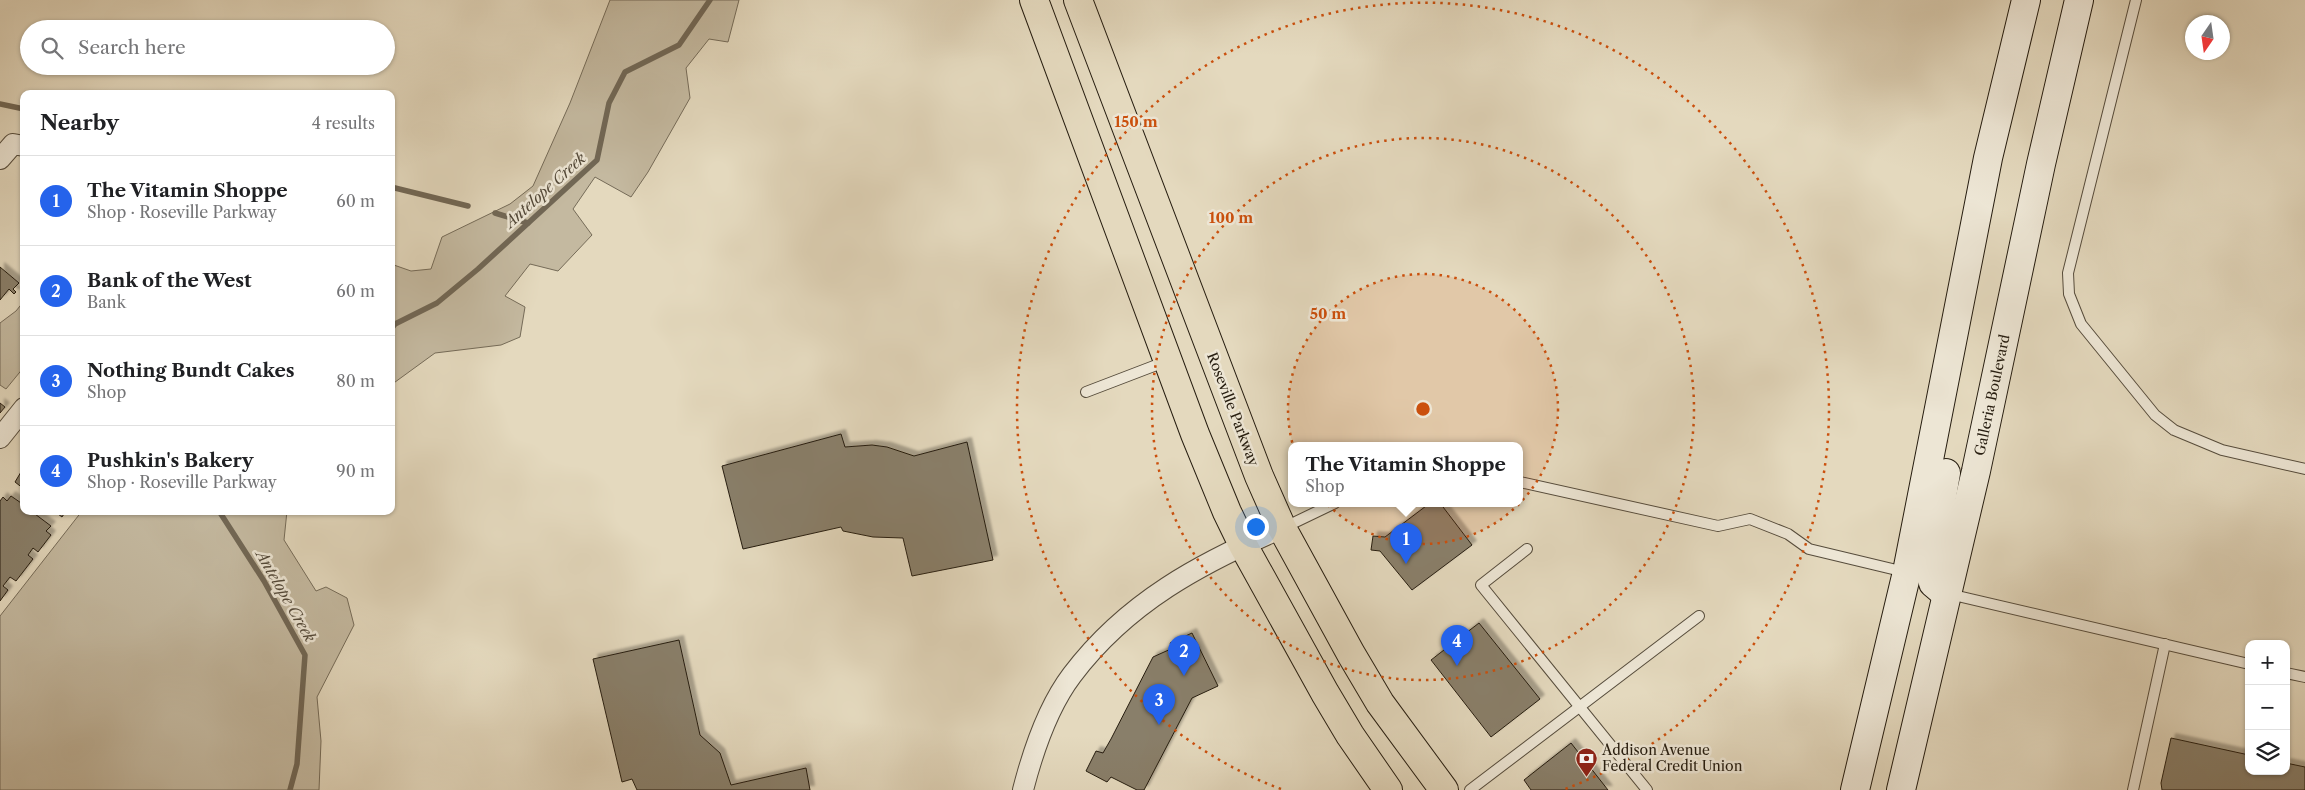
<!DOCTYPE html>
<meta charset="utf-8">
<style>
body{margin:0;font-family:"Libre Caslon Text",serif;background:#f6f6f6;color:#202124}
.controls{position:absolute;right:15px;bottom:15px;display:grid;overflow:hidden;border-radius:10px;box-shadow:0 1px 4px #0004}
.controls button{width:45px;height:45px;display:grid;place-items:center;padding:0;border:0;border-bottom:1px solid #e0e0e0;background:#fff;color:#202124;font:25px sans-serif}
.compass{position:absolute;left:2185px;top:15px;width:45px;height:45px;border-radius:50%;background:#fff;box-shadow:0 1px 4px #0004;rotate:193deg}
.you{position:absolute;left:1255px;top:526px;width:18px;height:18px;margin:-12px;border:4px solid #fff;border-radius:50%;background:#1a73e8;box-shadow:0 0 0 8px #1a73e833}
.badge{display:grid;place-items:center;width:32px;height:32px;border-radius:50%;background:#2563eb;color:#fff;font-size:16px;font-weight:700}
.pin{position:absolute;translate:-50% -41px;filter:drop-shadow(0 1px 2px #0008)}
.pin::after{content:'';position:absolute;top:26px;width:18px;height:15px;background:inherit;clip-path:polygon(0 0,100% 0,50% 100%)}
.popup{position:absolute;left:1288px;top:442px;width:235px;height:65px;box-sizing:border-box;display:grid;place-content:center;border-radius:10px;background:#fff;filter:drop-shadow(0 1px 4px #0005);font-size:16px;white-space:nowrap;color:#757577}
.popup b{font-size:19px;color:#202124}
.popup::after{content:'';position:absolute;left:50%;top:100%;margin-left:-10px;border:10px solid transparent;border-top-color:#fff}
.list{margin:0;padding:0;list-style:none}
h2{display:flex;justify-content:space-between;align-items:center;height:65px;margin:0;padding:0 20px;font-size:21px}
h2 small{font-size:16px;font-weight:400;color:#757577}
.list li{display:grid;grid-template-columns:32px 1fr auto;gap:15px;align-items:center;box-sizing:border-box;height:90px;padding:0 20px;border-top:1px solid #e0e0e0}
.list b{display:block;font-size:19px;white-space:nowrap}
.list p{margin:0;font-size:16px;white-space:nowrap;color:#757577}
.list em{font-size:16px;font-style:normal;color:#757577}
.icon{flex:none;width:28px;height:28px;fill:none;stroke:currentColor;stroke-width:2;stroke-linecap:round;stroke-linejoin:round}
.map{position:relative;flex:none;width:2305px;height:790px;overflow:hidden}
.search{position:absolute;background:#fff;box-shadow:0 1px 4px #0004;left:20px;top:20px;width:375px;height:55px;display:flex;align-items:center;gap:12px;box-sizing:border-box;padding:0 18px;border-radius:28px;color:#757577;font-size:19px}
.panel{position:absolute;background:#fff;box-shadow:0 1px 4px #0004;left:20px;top:90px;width:375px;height:425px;border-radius:10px}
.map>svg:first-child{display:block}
</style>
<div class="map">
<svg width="2305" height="790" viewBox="0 0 2305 790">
<defs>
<filter id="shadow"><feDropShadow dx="4.5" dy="-4.5" stdDeviation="1" flood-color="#0004"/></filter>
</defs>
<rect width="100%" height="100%" fill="#e4d9be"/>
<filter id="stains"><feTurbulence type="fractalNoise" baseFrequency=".004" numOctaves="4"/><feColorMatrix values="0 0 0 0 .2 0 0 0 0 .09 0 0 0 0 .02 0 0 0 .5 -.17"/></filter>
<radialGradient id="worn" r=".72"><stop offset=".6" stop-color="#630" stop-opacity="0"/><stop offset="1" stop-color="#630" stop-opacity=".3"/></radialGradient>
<g fill="#c4b9a0" stroke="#756b58">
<polygon points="610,0 739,0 728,42 709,39 686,68 690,98 648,172 631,197 595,177 573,209 592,235 558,271 530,264 505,296 525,307 520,337 501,345 435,353 391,385 391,264 411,271 431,269 442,237 510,204 533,186 570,103"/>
<polygon points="24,301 24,367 6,389 0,385 0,323 16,311"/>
<polygon points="82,511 287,511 284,540 316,591 326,587 347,598 354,625 317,697 321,741 319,790 0,790 0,616"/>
</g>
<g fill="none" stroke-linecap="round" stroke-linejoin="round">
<g stroke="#716755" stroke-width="5.5">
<polyline points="0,104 24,109"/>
<polyline points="391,187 468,206"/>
<polyline points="495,213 528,223"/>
<polyline points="391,329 395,324 437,303 478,269 597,160 609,103 625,72 679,45 710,0"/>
<polyline points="219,511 264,581 305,655 297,764 290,790"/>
</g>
</g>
<g fill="#897f6a" stroke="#261d10" filter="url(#shadow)">
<polygon points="0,267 19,283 13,289 16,292 14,294 9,289 0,300"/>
<polygon points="0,403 5,407 0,413"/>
<polygon points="841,434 845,447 872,445 887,447 914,456 967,442 993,560 912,576 903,538 873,537 843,531 841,527 743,549 722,466"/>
<polygon points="24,467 24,489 15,482"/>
<polygon points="11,496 24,505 24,511 31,511 51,526 46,531 51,535 38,552 33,548 28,555 33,559 16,581 10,577 3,586 8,590 0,601 0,501 3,497 7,501"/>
<polygon points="1430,503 1440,503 1472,545 1412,590 1380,551 1371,550 1373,536 1385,537"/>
<polygon points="54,511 71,511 69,514 66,511 62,517"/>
<polygon points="1479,623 1540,699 1491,737 1431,660"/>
<polygon points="1192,633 1218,686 1192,698 1144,790 1137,790 1111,777 1107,782 1086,771 1096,751 1103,753 1111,739 1153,657 1173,648 1170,643"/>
<polygon points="679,640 700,735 720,753 731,785 806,768 810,790 637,790 632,779 622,782 593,659"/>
<polygon points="2171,738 2249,755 2249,771 2286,771 2286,763 2305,767 2305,790 2162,790 2161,783"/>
<polygon points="1571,743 1608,790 1531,790 1524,780"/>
</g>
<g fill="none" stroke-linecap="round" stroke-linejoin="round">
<defs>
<g id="lane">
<polyline points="2136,0 2068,273 2069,294 2081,324 2155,415 2174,430 2222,450 2305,469"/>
<polyline points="1086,392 1167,361"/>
<polyline points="1520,482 1718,526 1750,519 1788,534 1809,549 1905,572"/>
<polyline points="1283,528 1335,503"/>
<polyline points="1527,549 1481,585 1647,790"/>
<polyline points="1949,594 2249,664"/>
<polyline points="2286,673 2305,677"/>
<polyline points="1470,790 1699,616"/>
<polyline points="2133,790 2165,644"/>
</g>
<g id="street">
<polyline points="0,159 13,144 24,146"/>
<polyline points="0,438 24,408"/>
<path d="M1023,790C1033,751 1047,708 1072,675C1127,602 1201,563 1282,528"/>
</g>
<g id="secondary">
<polyline points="1946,594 1933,583 1930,567 1946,473"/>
<polyline points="1855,790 1907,572 1988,158 2026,0"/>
<polyline points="1901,790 1976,471 2041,164 2079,0"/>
</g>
<g id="primary">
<polyline points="1034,0 1195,434 1227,512 1243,545 1325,693 1350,735 1388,790"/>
<polyline points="1078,0 1259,476 1282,528 1351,654 1380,703 1444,790"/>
</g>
</defs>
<use href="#lane" stroke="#564c3c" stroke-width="12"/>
<use href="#street" stroke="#564c3c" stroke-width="22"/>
<use href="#secondary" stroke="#261d10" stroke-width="30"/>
<use href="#primary" stroke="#261d10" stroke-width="30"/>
<use href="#lane" stroke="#ede6d5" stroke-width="10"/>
<use href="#street" stroke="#ede6d5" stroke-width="20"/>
<use href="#secondary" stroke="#ede6d5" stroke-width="28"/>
<use href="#primary" stroke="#e4d9be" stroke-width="28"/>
</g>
<circle cx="1423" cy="409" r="135" fill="#cb500d" fill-opacity=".12"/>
<g fill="none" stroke="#cb500d" stroke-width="2.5" stroke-dasharray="2.5 5">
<circle cx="1423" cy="409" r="135"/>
<circle cx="1423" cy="409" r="271"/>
<path d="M1281 789A406 406 0 1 1 1565 789"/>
</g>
<defs>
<symbol id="bank-pin" viewBox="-11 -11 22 30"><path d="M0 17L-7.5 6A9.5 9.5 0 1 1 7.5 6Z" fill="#8f2418" stroke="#ede6d5"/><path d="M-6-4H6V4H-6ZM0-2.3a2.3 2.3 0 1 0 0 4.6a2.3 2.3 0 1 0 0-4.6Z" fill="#fff"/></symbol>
</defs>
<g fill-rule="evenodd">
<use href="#bank-pin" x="1574" y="746" width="25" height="34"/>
</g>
<g text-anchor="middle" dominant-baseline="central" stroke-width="5" stroke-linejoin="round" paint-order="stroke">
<g font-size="14" fill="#261d10" stroke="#ede6d5">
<text transform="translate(1992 395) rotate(-78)">Galleria Boulevard</text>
<text transform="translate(1233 409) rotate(69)">Roseville Parkway</text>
</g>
<g font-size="14" fill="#261d10" stroke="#ede6d5" text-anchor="start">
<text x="1602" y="750">Addison Avenue<tspan x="1602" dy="16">Federal Credit Union</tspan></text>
</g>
<g font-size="15" font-style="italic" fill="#524838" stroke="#ede6d5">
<text transform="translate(545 190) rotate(-42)">Antelope Creek</text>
<text transform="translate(286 596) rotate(60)">Antelope Creek</text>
</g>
</g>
<circle cx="1423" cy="409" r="8" fill="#cb500d" stroke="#ede6d5" stroke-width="2.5"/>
<g font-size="15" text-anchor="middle" font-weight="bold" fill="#cb500d" stroke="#ede6d5" stroke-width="5" stroke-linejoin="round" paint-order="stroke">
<text x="1136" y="127">150 m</text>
<text x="1231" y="223">100 m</text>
<text x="1328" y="319">50 m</text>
</g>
<rect width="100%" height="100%" filter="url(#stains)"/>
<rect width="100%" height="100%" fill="url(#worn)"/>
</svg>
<div class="controls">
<button>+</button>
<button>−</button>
<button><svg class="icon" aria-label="layers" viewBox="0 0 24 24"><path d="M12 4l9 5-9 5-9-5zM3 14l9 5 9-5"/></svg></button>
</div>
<svg class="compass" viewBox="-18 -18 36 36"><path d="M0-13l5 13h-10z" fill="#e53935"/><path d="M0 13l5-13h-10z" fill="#757577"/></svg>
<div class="you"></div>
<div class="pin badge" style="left:1406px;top:564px">1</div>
<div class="popup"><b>The Vitamin Shoppe</b>Shop</div>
<div class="pin badge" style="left:1184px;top:676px">2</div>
<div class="pin badge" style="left:1159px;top:725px">3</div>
<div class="pin badge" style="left:1457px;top:666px">4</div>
<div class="search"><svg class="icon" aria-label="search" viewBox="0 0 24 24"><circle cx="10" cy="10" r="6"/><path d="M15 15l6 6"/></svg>Search here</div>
<section class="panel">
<h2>Nearby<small>4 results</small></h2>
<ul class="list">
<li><span class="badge">1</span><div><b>The Vitamin Shoppe</b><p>Shop · Roseville Parkway</p></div><em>60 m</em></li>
<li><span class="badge">2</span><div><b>Bank of the West</b><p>Bank</p></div><em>60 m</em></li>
<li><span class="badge">3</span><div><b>Nothing Bundt Cakes</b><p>Shop</p></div><em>80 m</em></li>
<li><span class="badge">4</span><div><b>Pushkin's Bakery</b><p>Shop · Roseville Parkway</p></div><em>90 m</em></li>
</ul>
</section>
</div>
